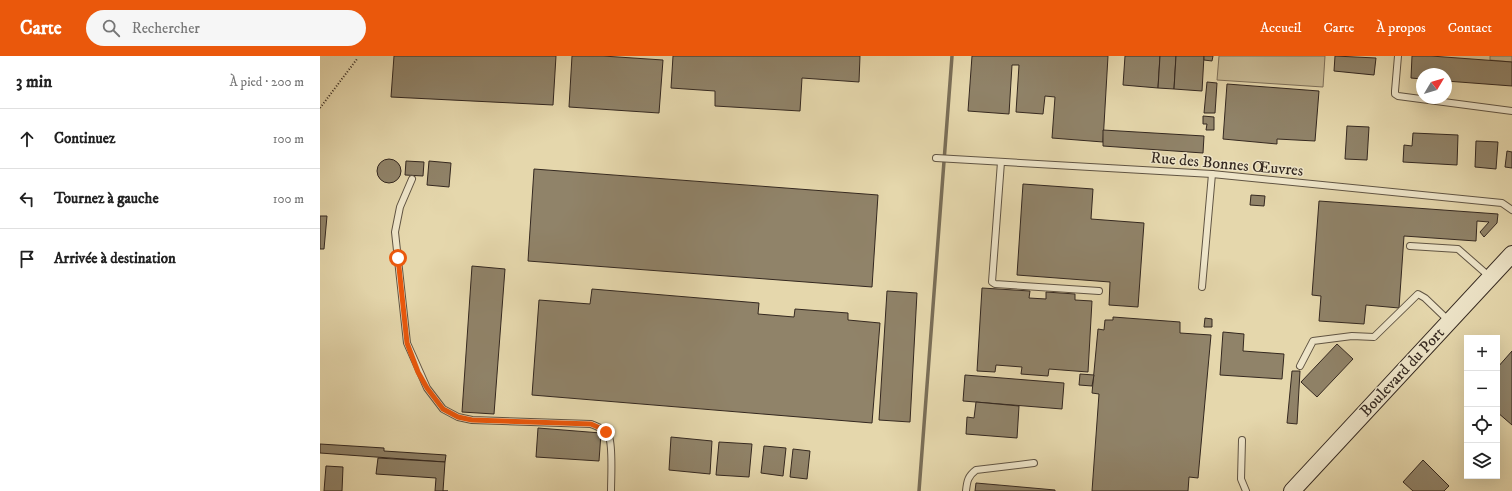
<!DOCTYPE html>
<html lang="fr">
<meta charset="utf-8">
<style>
body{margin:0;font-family:"IM FELL DW Pica",serif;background:#f6f6f6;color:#222}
.controls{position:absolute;right:12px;bottom:12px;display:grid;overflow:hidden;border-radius:0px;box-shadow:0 4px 16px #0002}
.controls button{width:36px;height:36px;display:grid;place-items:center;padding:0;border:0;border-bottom:1px solid #e0e0e0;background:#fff;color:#222;font:20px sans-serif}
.compass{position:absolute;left:1096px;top:12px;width:36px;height:36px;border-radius:50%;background:#fff;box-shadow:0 4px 16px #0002;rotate:52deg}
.stop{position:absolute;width:12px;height:12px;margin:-9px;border:3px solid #ea580c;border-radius:50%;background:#fff}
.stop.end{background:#ea580c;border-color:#fff;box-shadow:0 1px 4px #0008}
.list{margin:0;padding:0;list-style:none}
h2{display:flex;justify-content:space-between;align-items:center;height:52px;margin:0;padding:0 16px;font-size:17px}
h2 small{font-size:13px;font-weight:400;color:#767676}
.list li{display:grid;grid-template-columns:26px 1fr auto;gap:12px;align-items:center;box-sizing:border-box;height:60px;padding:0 16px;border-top:1px solid #e0e0e0}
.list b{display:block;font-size:15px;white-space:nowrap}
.list em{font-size:13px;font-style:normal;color:#767676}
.icon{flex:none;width:22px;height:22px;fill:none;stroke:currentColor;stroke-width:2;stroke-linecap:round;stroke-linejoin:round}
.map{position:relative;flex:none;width:1192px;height:435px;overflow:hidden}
header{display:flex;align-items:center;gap:24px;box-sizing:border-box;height:56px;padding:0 20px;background:#ea580c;color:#fff}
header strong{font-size:19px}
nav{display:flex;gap:22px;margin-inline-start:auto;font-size:14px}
.search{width:280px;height:36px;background:#f6f6f6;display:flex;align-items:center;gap:10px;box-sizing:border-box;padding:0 14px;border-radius:22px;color:#767676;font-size:15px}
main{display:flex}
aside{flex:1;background:#fff}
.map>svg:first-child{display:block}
</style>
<header>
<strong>Carte</strong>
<div class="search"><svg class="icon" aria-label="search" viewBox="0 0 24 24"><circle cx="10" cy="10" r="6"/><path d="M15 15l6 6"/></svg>Rechercher</div>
<nav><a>Accueil</a><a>Carte</a><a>À propos</a><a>Contact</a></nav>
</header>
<main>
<aside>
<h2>3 min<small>À pied · 200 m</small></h2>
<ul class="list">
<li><svg class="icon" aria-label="ahead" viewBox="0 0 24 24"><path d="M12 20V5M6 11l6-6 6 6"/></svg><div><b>Continuez</b></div><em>100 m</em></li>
<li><svg class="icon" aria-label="left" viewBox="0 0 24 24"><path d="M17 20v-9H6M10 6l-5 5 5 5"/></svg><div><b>Tournez à gauche</b></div><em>100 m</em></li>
<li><svg class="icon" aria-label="arrive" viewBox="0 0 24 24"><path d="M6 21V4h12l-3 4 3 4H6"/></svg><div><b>Arrivée à destination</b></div></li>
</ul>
</aside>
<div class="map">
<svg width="1192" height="435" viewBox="0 0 1192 435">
<rect width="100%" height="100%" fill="#e5d7ac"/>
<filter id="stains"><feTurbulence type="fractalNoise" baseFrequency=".005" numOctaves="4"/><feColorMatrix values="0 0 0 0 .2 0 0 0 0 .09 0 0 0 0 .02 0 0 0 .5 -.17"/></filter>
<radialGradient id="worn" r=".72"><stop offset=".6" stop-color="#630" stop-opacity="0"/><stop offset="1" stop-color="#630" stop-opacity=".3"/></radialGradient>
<g fill="#c7b994" stroke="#7e705a">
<polygon points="899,0 1005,0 1003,31 897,24"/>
<polygon points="1170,0 1192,0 1192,6 1170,4"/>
</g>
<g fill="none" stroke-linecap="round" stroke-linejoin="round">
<polyline stroke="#7a6e57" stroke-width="3.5" points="599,435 632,0"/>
</g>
<g fill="#908369" stroke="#342820">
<polygon points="74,0 236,0 233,49 71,41"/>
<polygon points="252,0 283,0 343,4 339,57 249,51"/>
<polygon points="353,0 540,0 539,26 482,22 480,55 395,50 395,35 351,32"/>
<polygon points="652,0 788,0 783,86 732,82 735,41 725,40 723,58 696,56 699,9 692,9 689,58 648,55"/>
<polygon points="805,0 840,0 838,32 803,29"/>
<polygon points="840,0 856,0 854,33 838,32"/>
<polygon points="856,0 884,0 882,35 854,33"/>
<polygon points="884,0 893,0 892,5 884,4"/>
<polygon points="1015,0 1056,2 1054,19 1014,15"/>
<polygon points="1092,0 1111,0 1192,6 1192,30 1126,25 1126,18 1102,18 1102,23 1091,22"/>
<polygon points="887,26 897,27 895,57 884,57"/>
<polygon points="907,28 999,35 995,85 957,83 957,88 903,83"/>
<polygon points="883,60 894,61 894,74 886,74 887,68 883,68"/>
<polygon points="1027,70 1049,71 1047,104 1025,103"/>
<polygon points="783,74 884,80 883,97 783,90"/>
<polygon points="1093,77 1138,79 1137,109 1083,106 1084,89 1092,90"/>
<polygon points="1156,85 1178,86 1176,113 1155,111"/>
<polygon points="1187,95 1192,96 1192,112 1185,111"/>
<circle cx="69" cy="115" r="12"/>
<polygon points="86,105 104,106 103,120 85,119"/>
<polygon points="109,105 131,107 129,131 107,129"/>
<polygon points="214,113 558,139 552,231 208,205"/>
<polygon points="703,128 773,133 771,163 824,167 818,251 789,249 790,226 697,219"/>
<polygon points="931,139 945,140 944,150 930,149"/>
<polygon points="999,145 1178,158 1177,167 1164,181 1160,176 1169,166 1157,165 1156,185 1084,180 1079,252 1046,249 1044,268 999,265 1001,240 992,239"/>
<polygon points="0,160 7,160 4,193 0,193"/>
<polygon points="152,210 185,213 174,358 142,356"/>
<polygon points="662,232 710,235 709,242 726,243 726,236 755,238 755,244 772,245 768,316 729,313 728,320 701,318 702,311 676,309 675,316 657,315"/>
<polygon points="272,233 439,247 438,258 474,261 475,253 528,257 528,264 560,267 552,367 212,339 219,244 270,248"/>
<polygon points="567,235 597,237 590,366 559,364"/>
<polygon points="793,261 860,266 860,277 891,279 878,422 869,421 868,435 772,435 779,338 772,337 778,273 784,274 785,264 793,264"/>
<polygon points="885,262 892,263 892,271 884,271"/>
<polygon points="903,276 924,278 923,295 964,298 962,323 900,319"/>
<polygon points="1017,288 1033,303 997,341 981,326"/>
<polygon points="1192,295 1192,369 1177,356 1177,312"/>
<polygon points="972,315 980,315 977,368 967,367"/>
<polygon points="760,318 774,319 772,330 759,329"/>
<polygon points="645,319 744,327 742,353 643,345"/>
<polygon points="656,346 699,350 697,382 646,378 647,361 654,362"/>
<polygon points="218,372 281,377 279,405 216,401"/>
<polygon points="351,381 392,385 390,418 349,414"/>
<polygon points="399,386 432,388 429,421 396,419"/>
<polygon points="0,388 64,392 64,395 126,399 125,406 0,397"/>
<polygon points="444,390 466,392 463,420 441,417"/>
<polygon points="473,393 490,395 487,423 470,421"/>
<polygon points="58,402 125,406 123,435 128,435 115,435 116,422 56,418"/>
<polygon points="1103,404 1129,430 1124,435 1093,435 1083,426"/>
<polygon points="6,410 23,411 22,435 4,435"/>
<polygon points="656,427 735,434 735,435 655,435"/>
</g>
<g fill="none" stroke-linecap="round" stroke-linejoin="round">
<defs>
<g id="lane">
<polyline points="1078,0 1075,35 1075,38 1078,40 1192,55"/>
<polyline points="616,102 892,118 1182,147 1192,154"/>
<polyline points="681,106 672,226 675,228 779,235"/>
<path d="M92,123L80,151L75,176L87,287L107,332L123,353L138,361L152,364L271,368C278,371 285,373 289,381C293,391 291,423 291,435"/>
<polyline points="1090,190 1138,193 1170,221"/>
<polyline points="882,231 892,118"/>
<polyline points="980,310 993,285 1032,280 1054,281 1098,238 1105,242 1129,265"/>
<polyline points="922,384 921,423 926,435"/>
<path d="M646,435C647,425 648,420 656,414L714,407"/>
</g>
<polyline id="secondary" points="972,435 1192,198"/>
</defs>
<use href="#lane" stroke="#605443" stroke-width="8"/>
<use href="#secondary" stroke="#342820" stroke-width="18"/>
<polyline stroke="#342820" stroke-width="2" stroke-dasharray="1 2" stroke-linecap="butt" points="0,52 37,3"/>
<use href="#lane" stroke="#eee5c9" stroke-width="6"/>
<use href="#secondary" stroke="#eee5c9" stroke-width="16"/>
</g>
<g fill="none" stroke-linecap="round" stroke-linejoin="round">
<polyline stroke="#ea580c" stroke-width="5" points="78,202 87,287 98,316 107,332 123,353 138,361 152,364 271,368 280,372 286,376"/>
</g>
<g text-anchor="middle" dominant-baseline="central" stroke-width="3" stroke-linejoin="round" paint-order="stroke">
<g font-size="16" fill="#342820" stroke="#eee5c9">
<text transform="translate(907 108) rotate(5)">Rue des Bonnes Œuvres</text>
<text transform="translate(1082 316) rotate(-47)">Boulevard du Port</text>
</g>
</g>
<rect width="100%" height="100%" filter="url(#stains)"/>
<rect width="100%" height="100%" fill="url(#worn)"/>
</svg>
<div class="controls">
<button>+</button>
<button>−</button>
<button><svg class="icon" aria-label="locate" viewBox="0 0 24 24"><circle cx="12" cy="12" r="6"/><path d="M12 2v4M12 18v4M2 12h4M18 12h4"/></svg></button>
<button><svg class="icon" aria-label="layers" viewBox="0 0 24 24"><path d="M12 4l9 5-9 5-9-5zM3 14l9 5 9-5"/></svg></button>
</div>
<svg class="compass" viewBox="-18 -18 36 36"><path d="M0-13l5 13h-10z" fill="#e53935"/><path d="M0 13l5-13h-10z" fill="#767676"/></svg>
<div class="stop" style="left:78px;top:202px"></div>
<div class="stop end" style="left:286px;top:376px"></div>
</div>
</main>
